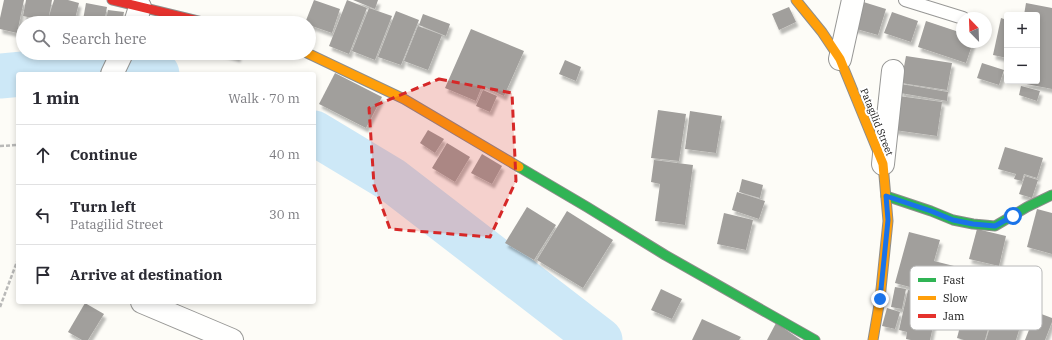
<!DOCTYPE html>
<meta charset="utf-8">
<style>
body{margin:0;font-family:"IBM Plex Serif",serif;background:#f2f2f3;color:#2b2b33}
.controls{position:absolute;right:12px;top:12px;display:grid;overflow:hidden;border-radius:4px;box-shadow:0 2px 6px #0003}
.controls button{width:36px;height:36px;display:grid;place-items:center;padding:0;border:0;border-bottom:1px solid #e1e1e2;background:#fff;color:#2b2b33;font:20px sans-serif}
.compass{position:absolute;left:956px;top:12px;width:36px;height:36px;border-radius:50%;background:#fff;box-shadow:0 2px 6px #0003;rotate:337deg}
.stop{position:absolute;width:12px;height:12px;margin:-9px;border:3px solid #1a73e8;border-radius:50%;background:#fff}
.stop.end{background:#1a73e8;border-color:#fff;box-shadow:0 1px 4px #0008}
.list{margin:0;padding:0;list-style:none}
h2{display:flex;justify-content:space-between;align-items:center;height:52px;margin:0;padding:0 16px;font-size:17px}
h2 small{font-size:13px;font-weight:400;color:#7c7c81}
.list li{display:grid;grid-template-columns:26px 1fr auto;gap:12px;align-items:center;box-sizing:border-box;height:60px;padding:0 16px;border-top:1px solid #e1e1e2}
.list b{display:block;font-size:15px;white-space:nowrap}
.list p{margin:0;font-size:13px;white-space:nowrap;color:#7c7c81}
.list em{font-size:13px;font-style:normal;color:#7c7c81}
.icon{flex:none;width:22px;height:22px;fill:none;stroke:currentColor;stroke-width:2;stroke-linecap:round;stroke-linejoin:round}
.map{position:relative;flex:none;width:1052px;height:340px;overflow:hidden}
.search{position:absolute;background:#fff;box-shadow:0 2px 6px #0003;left:16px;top:16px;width:300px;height:44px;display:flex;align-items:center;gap:10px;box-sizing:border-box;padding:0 14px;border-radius:22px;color:#7c7c81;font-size:15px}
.panel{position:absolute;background:#fff;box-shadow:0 2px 6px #0003;left:16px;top:72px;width:300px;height:232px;border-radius:4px}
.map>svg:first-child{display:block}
</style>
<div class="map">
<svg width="1052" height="340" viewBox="0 0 1052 340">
<defs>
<filter id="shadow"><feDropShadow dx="2.5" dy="4.5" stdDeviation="1" flood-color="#0004"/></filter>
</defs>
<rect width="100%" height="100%" fill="#fdfcf7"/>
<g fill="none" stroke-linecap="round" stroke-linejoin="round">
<g stroke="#cde8f7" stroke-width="45">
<polyline points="0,76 129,64 157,74"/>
<polyline points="314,133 392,180 600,340"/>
</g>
</g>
<g fill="#a19f9c" filter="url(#shadow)">
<polygon points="4,0 24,0 17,33 0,29 0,18"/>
<polygon points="26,0 52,0 48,21 23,16"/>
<polygon points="54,0 68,0 79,3 74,23 49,16"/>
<polygon points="314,0 340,9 332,33 309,25 309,23 305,23"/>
<polygon points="347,0 367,8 349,54 329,46"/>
<polygon points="353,0 378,0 375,9"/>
<polygon points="857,0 886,9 878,35 849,27"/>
<polygon points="86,3 107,7 104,23 83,20"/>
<polygon points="1026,3 1052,8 1052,89 1016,82 1037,81 1037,15 1024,15"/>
<polygon points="789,7 796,22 779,30 772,14"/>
<polygon points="369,8 392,16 375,60 352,51"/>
<polygon points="108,10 124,12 122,23 106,21"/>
<polygon points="396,11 419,20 401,65 378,57"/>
<polygon points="892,12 918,21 911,42 884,33"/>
<polygon points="423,14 450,24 446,36 419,25"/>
<polygon points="1001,18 1007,20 1007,58 993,55"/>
<polygon points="926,21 962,33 962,42 973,42 966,63 918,47"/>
<polygon points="418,26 442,35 428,70 404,61"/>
<polygon points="471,29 524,51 504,96 482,86 476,101 445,88"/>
<polygon points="221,53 239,53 238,58"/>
<polygon points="906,56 952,63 947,90 901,83"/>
<polygon points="565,60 581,67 576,81 559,74"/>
<polygon points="982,63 1004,70 999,85 977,78"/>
<polygon points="335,73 382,97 366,128 319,104"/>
<polygon points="901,84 948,92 947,101 900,93"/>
<polygon points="1021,86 1040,91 1037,101 1019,95"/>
<polygon points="483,90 497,96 490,112 476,106"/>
<polygon points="899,96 942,102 937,136 894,130"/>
<polygon points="658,110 686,114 679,161 651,158"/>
<polygon points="690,111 722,116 716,153 685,149"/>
<polygon points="428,130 444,139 435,153 420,143"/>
<polygon points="447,143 470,157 455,182 432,168"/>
<polygon points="1005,147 1043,158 1037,178 1024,174 1022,181 1014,179 1016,174 998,169"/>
<polygon points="482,154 502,166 492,184 471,173"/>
<polygon points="654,160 693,165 685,225 655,221 660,184 651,182"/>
<polygon points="1025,176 1038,180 1032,198 1019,194"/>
<polygon points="742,179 763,185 760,198 739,192"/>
<polygon points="737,192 765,201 759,219 732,210"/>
<polygon points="527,207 556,225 534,260 505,243"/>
<polygon points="1037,209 1052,213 1052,254 1027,247"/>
<polygon points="567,211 613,240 583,288 537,260"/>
<polygon points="724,213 753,220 746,250 717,244"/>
<polygon points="977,229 1006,236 999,266 969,259"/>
<polygon points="909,232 940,240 934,261 974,271 965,302 895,283"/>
<polygon points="895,287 906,289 902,309 891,307"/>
<polygon points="661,289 682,299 672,319 651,310"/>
<polygon points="908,290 940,296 930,340 911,340 906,339 907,332 899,330"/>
<polygon points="968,296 995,303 985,340 964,340 957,338"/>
<polygon points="85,303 104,314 88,340 82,340 68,332"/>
<polygon points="887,308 900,312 895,329 882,326"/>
<polygon points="995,310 1023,317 1016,340 986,340"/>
<polygon points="1036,312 1052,318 1052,322 1045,340 1025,340"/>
<polygon points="702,319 741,337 739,340 692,340"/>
<polygon points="776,323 801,340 767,340"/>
</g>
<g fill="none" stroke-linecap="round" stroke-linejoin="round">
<defs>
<polyline id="lane" points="905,0 963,18"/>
<g id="street">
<polyline points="135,23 140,7"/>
<polyline points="840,59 853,0"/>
<polyline points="112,74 122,53"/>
<polyline points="883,164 893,71"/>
<polyline points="142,302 232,340"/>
</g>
<g id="fast">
<polyline points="519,167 587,207 665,255 815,340"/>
<polyline points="886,196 931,211 953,220 973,224 995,226 1027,207 1052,195"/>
</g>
<g id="slow">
<polyline points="796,0 822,32 840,59 883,164 888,221 880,299 873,340"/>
<polyline points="307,53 404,99 519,167"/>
</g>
<polyline id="jam" points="112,0 207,23"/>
</defs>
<use href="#lane" stroke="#979795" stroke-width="14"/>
<use href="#street" stroke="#979795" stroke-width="24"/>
<use href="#fast" stroke="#8e8d8b" stroke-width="11"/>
<use href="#slow" stroke="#8e8d8b" stroke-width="11"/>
<use href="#jam" stroke="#8e8d8b" stroke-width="11"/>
<g stroke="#b9b9b8" stroke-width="2.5" stroke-dasharray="4 2" stroke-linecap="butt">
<polyline points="0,146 18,145"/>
<polyline points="0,307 18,259"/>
</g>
<use href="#lane" stroke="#fffffe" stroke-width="12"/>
<use href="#street" stroke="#fffffe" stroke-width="22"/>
<use href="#fast" stroke="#30b455" stroke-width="9"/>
<use href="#slow" stroke="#ff9f0a" stroke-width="9"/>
<use href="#jam" stroke="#e5322d" stroke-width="9"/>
</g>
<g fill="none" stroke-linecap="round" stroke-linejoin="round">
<polyline stroke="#1a73e8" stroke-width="5" points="880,299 888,220 886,196 931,211 953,220 973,224 995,226 1013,216"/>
</g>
<path fill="#d62828" fill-opacity="0.2" stroke="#d62828" stroke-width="3" stroke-dasharray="8 5" stroke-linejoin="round" d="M439,79L512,93L516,181L490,237L390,229L374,185L369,108Z"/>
<g text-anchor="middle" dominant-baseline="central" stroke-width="4" stroke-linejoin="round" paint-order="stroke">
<g font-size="10" fill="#111" stroke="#fff">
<text transform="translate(877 122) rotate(68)">Patagilid Street</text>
</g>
</g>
<rect x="910" y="266" width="132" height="64" rx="6" fill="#fff" stroke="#b8b8b8" stroke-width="1"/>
<rect x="918" y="278" width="18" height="4" fill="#30b455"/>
<rect x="918" y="296" width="18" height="4" fill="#ff9f0a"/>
<rect x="918" y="314" width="18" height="4" fill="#e5322d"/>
<g font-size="11" fill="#111">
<text x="943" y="284">Fast</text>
<text x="943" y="302">Slow</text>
<text x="943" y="320">Jam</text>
</g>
</svg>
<div class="controls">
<button>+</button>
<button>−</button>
</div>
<svg class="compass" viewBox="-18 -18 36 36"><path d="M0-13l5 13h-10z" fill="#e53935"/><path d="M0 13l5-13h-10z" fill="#7c7c81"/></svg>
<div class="stop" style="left:1013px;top:216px"></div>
<div class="stop end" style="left:880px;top:299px"></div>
<div class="search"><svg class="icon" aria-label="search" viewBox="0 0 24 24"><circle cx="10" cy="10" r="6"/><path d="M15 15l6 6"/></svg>Search here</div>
<section class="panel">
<h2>1 min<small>Walk · 70 m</small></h2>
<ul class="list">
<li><svg class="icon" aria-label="ahead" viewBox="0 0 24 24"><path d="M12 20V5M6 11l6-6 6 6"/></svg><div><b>Continue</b></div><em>40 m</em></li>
<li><svg class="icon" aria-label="left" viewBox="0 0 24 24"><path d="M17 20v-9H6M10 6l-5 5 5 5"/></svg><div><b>Turn left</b><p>Patagilid Street</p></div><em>30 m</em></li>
<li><svg class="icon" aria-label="arrive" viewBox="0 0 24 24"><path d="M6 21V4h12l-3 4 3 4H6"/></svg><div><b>Arrive at destination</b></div></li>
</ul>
</section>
</div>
